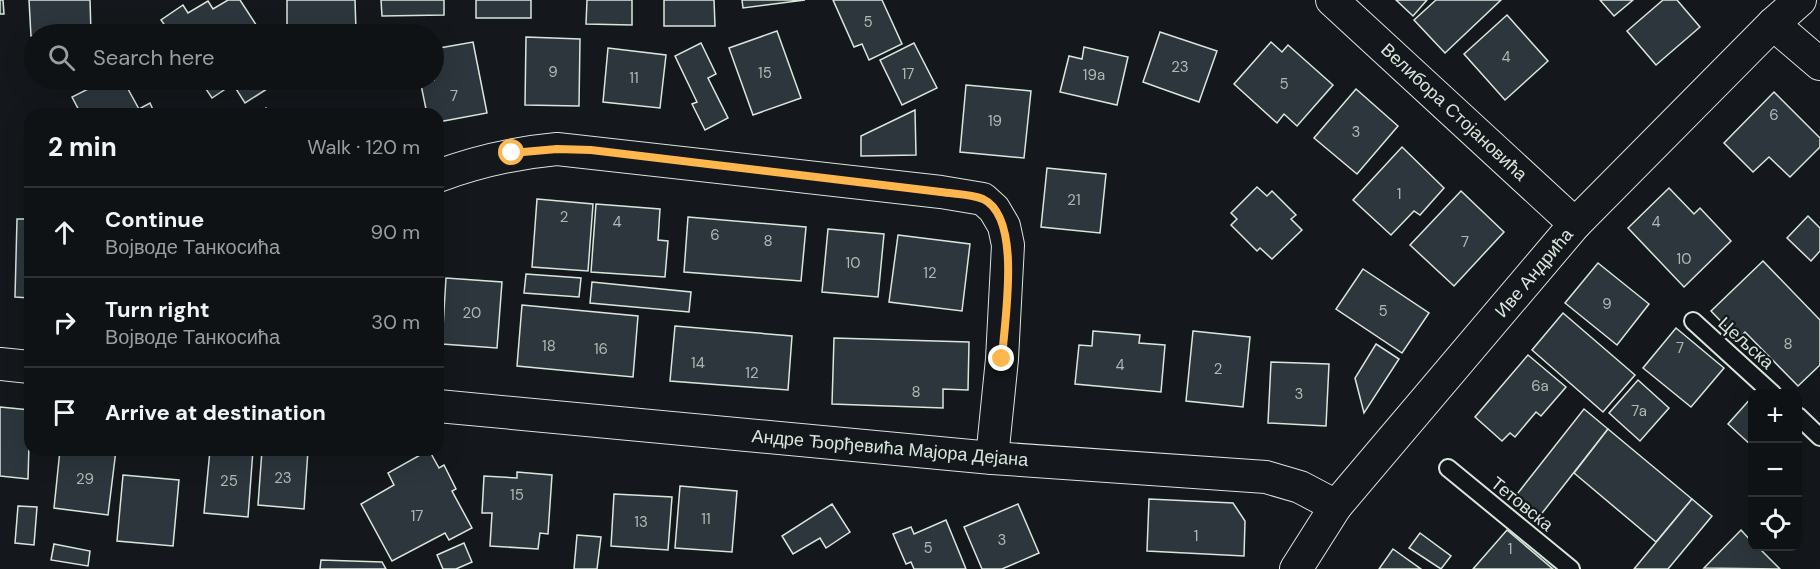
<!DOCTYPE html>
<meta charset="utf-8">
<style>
body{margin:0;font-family:"DM Sans",sans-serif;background:#181b1e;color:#f1f3f6}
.controls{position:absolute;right:18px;bottom:18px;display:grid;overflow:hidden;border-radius:12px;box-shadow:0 6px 24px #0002}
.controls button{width:54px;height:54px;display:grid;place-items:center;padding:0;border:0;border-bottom:2px solid #2f3234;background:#0f1215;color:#f1f3f6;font:30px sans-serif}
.stop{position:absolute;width:18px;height:18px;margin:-14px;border:4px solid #ffb74d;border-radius:50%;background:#fff}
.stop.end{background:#ffb74d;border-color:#fff;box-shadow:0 2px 6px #0008}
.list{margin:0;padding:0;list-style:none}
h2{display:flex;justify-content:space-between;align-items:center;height:78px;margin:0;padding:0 24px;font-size:26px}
h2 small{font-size:20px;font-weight:400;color:#9b9ea0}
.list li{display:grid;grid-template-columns:39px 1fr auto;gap:18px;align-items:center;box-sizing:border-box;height:90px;padding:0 24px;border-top:2px solid #2f3234}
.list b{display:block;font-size:22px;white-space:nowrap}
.list p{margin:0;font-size:20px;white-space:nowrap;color:#9b9ea0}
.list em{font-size:20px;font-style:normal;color:#9b9ea0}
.icon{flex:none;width:33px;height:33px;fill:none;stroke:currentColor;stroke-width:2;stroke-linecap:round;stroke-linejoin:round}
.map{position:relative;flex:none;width:1820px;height:569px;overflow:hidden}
.search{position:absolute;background:#0f1215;box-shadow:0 6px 24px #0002;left:24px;top:24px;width:420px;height:66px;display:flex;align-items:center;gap:15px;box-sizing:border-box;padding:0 21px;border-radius:33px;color:#9b9ea0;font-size:22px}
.panel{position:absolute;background:#0f1215;box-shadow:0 6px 24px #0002;left:24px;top:108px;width:420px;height:348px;border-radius:18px}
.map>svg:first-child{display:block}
</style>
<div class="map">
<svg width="1820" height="569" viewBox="0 0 1820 569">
<rect width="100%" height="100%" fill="#14181c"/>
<g fill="#2c363c" stroke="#d8e6dc" stroke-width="1.5">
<polygon points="0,0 3,0 4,14 0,14"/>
<polygon points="29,0 90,0 91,33 31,36"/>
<polygon points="228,0 240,0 262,34 171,34 161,20 183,5 188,13 208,1 213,9"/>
<polygon points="287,0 355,0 356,31 287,31"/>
<polygon points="381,0 444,0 444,15 382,16"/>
<rect x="476" y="0" width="55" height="18"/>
<polygon points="587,0 632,0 632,25 586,24"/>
<polygon points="664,0 714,0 715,26 664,26"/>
<polygon points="742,0 805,0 743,8"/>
<polygon points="833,0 882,0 902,44 869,60 862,44 854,47"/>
<polygon points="1396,0 1427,0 1413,16"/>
<polygon points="1436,0 1501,0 1445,53 1414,20"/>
<polygon points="1600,0 1633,0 1614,16"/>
<polygon points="1663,0 1677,0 1700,27 1656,65 1627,31"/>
<polygon points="1507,15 1548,61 1505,100 1464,54"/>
<polygon points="777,31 801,98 753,115 729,48"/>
<polygon points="1160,32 1217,51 1199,102 1143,82"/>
<polygon points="526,37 580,39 579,106 525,105"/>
<polygon points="473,42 487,113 438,122 438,114 427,114 420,80 434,80 434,49"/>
<polygon points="1271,42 1282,52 1288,45 1333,85 1297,126 1284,114 1277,123 1234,84"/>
<polygon points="701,43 716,74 708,78 728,118 705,130 692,104 697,102 675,56"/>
<polygon points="914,43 937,88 902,105 880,60"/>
<polygon points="1084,47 1128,57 1117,105 1060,92 1069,56 1082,59"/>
<polygon points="608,48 666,55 660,108 603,102"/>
<polygon points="106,80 123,80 139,109 150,103 155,114 81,114 72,97"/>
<polygon points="200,80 281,80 245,103 233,84 212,98"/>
<polygon points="966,85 1031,91 1024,158 960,152"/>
<polygon points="1356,89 1398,126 1357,174 1314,138"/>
<polygon points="1774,92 1820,138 1820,147 1790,177 1769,157 1753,172 1724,143"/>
<polygon points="266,108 271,114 258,114"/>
<polygon points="915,110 916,155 861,156 861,136"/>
<polygon points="1402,147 1444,188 1420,215 1414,211 1391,235 1353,200"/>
<polygon points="1047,168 1106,174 1100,233 1041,227"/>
<polygon points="1257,187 1267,196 1272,191 1296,215 1291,219 1302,230 1272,259 1260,248 1257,251 1231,225 1237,219 1231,213"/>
<polygon points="1669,188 1694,214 1700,208 1731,241 1684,287 1628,228"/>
<polygon points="1461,191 1504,232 1454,286 1410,245"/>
<polygon points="537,199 593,204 588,271 532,267"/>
<polygon points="596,204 660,209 658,240 668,241 665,277 591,272"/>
<polygon points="1808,216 1820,228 1820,251 1811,261 1787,238"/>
<polygon points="688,217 806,227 801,281 684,272"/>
<polygon points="17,219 30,219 30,298 15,297"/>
<polygon points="828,229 884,234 878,297 822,292"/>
<polygon points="898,235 970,244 962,311 889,302"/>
<polygon points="1763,261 1820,320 1820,365 1798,386 1745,332 1738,339 1711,311"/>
<polygon points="1598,263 1649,304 1617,345 1565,303"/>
<polygon points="1363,269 1429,313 1402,353 1336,309"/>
<polygon points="526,274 581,278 579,297 524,293"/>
<polygon points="446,278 502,282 497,348 442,344"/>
<polygon points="592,282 691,292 689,312 590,303"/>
<polygon points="522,305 638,316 633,377 517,366"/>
<polygon points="1563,313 1635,375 1603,412 1532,350"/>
<polygon points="675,326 792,336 788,390 670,381"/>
<polygon points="1676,328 1724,368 1691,407 1643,368"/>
<polygon points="1093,331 1140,335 1139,343 1165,345 1161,392 1075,384 1079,345 1092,346"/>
<polygon points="1193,331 1250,337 1243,407 1186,401"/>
<polygon points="834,338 969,342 968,390 943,389 943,408 832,404"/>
<polygon points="1376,344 1399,359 1364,413 1355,378"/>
<polygon points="1528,355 1566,387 1541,416 1536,412 1515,437 1510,433 1502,441 1475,417"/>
<polygon points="1271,362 1329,364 1326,426 1268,423"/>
<polygon points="1638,380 1669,408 1640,441 1609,413"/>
<polygon points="1752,397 1752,446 1728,424"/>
<polygon points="0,407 30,410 28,479 0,476"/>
<polygon points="1584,409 1608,429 1539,517 1514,498"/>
<polygon points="1608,429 1692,499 1656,542 1574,473"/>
<polygon points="60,450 116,450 108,515 54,508"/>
<polygon points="210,450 253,450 248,517 204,513"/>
<polygon points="262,450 308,450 304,509 258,505"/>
<polygon points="429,450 439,468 444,465 456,489 452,491 472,528 449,540 445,533 392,561 361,504 394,485 388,473"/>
<polygon points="517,472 552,475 548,534 540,533 538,549 490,546 492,513 482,513 484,476 517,478"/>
<polygon points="123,475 179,480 173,546 117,541"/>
<polygon points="680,486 737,491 732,552 675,548"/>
<polygon points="614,494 672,497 668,550 611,546"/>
<polygon points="1149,499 1233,503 1245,521 1244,556 1147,551"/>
<polygon points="1692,499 1712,516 1668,569 1634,569"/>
<polygon points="832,504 850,532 826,548 820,538 793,554 782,536"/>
<polygon points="1018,504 1039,553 1002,569 982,569 964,527"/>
<polygon points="18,506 37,507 34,545 15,543"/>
<polygon points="946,520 966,569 914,569 911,562 906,564 893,534 911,527 914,534"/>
<polygon points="1507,530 1553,569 1473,569"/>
<polygon points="1741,530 1752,542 1752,546 1757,546 1780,569 1704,568"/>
<polygon points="1420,533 1451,556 1441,569 1409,548"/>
<polygon points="577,535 601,537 597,569 574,569"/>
<polygon points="464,543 472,562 456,569 443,569 437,555"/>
<polygon points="54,544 90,551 88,566 51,560"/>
<polygon points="1393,549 1421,569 1379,569"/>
<polygon points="321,560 382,562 386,569 320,569"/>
</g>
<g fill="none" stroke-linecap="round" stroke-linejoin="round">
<defs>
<g id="lane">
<polyline points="1693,321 1773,394"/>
<polyline points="1798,416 1820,437"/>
<polyline points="1448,468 1571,569"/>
</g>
<g id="street">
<polyline points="1332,0 1575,224"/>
<polyline points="1773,24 1820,64"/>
<path d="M438,176C478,161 514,153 557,149L941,192L983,199L994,209L1004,226L1008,245L1002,359L992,458"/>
<polyline points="0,364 30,367"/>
<polyline points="438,406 992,458 1266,477 1300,487 1336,506"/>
<polyline points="1296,569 1336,506 1575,224 1773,24 1800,0"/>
</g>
</defs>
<use href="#lane" stroke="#d8e6dc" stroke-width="20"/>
<use href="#street" stroke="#d8e6dc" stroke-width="34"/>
<use href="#lane" stroke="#14181c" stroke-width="16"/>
<use href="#street" stroke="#14181c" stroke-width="32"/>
</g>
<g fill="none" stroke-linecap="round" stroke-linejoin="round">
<path stroke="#ffb74d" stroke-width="8" d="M512,153L557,149L591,150L941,192C954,194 971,194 983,199C1023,218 1004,322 1002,359"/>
</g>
<g text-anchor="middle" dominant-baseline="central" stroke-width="4.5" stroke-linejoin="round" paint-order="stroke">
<g font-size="15" fill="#adbab4">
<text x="868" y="22">5</text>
<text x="1506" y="57">4</text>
<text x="1180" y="67">23</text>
<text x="553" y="72">9</text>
<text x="765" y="73">15</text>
<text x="908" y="74">17</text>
<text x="1094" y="75">19a</text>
<text x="634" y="78">11</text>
<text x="1284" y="84">5</text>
<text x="454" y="96">7</text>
<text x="1774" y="115">6</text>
<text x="995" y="121">19</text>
<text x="1356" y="132">3</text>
<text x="1399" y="194">1</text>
<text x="1074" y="200">21</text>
<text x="564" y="217">2</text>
<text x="617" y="222">4</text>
<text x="1656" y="222">4</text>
<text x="715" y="235">6</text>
<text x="768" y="241">8</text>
<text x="1465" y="242">7</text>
<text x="1684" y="259">10</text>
<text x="853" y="263">10</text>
<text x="930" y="273">12</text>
<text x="1607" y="304">9</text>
<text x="1383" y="311">5</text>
<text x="472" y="313">20</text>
<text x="1788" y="344">8</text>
<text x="549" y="346">18</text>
<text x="1680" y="348">7</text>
<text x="601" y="349">16</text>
<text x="698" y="363">14</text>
<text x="1120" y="365">4</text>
<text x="1218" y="369">2</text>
<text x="752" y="373">12</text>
<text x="1540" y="386">6a</text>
<text x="916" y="392">8</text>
<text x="1299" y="394">3</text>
<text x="1639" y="411">7a</text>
<text x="283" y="478">23</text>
<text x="85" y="479">29</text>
<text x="229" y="481">25</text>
<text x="517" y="495">15</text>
<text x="417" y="516">17</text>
<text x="706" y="519">11</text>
<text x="641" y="522">13</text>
<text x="1196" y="536">1</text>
<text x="1002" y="540">3</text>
<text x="928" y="548">5</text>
<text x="1510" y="549">1</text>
</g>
<g font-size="18" fill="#d8e6dc" stroke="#14181c">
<text transform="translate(1454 112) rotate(43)">Велибора Стојановића</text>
<text transform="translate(1534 273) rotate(-50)">Иве Андрића</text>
<text transform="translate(1746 343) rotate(42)">Цељска</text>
<text transform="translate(890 448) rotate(5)">Андре Ђорђевића Мајора Дејана</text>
<text transform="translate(1522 504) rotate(39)">Тетовска</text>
</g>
</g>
</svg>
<div class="controls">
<button>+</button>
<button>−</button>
<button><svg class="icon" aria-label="locate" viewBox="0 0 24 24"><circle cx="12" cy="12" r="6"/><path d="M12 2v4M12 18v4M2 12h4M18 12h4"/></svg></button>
</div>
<div class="stop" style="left:512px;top:153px"></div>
<div class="stop end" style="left:1002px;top:359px"></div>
<div class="search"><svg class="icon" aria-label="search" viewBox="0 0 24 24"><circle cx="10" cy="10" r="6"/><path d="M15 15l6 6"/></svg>Search here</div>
<section class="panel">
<h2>2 min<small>Walk · 120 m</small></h2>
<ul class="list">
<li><svg class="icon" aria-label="ahead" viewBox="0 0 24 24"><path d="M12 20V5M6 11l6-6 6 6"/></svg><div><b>Continue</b><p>Војводе Танкосића</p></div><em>90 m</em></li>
<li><svg class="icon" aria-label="right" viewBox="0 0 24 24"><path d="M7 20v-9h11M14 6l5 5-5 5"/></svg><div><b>Turn right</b><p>Војводе Танкосића</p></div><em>30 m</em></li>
<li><svg class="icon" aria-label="arrive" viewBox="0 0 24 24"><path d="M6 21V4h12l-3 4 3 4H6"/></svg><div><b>Arrive at destination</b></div></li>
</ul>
</section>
</div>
